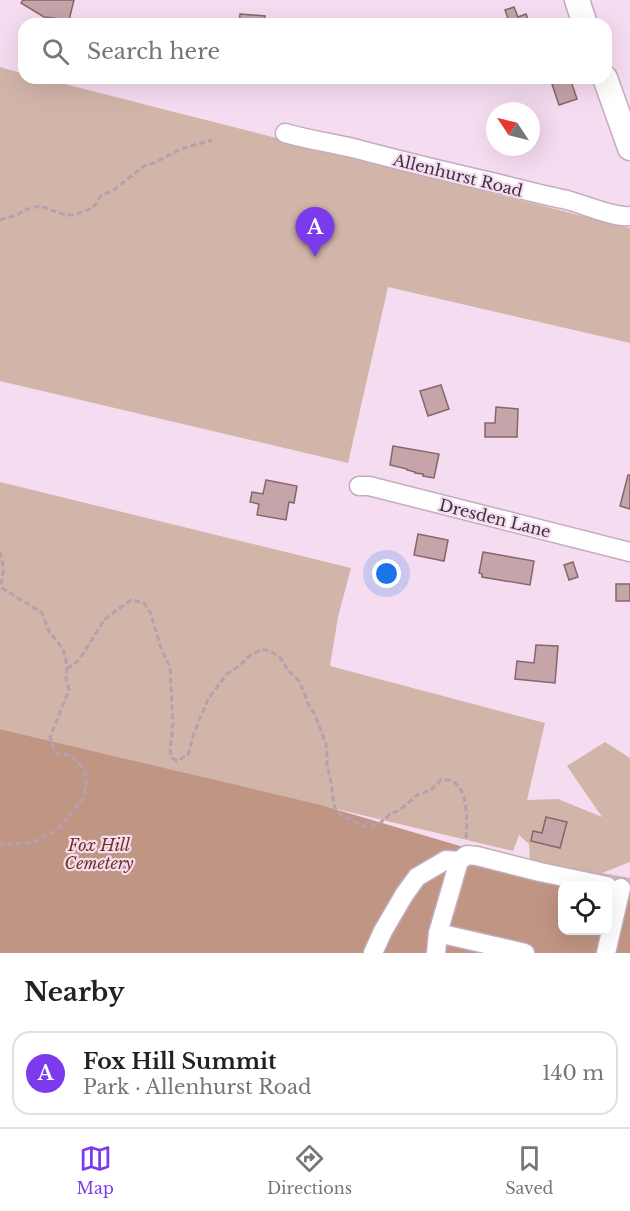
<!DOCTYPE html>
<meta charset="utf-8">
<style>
body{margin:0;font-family:"Libre Baskerville",serif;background:#f2f2f2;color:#222}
.controls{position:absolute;right:18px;bottom:18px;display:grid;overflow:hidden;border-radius:12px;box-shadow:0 6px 24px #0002}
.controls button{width:54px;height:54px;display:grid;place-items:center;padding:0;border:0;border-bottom:2px solid #e0e0e0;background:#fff;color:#222;font:30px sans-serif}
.compass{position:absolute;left:486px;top:102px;width:54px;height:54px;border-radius:50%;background:#fff;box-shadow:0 6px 24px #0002;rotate:305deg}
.you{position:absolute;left:387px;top:574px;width:21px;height:21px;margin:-15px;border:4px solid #fff;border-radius:50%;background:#1a73e8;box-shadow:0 0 0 9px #1a73e833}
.badge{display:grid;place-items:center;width:39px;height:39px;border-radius:50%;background:#7c3aed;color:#fff;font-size:20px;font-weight:700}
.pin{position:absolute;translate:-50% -50px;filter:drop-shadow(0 2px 3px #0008)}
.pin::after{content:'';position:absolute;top:32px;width:21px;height:18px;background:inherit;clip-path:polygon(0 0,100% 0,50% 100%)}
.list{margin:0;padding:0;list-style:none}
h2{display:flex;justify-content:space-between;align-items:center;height:78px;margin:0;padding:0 24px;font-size:26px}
h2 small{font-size:20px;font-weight:400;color:#767676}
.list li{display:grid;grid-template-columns:39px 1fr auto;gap:18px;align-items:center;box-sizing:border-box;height:84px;margin:0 12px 12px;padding:0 12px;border:2px solid #e0e0e0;border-radius:18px}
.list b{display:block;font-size:22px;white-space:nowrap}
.list p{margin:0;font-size:20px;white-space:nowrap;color:#767676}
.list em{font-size:20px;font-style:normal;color:#767676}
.icon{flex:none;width:33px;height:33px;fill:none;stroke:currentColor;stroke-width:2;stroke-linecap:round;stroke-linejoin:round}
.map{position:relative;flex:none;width:630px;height:953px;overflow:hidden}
.search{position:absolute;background:#fff;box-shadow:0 6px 24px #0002;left:18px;right:18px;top:18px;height:66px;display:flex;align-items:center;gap:15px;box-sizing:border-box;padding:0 21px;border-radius:18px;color:#767676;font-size:22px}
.sheet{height:174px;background:#fff}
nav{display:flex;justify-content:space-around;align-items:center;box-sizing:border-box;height:84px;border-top:2px solid #e0e0e0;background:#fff;font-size:16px;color:#767676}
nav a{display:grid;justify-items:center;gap:3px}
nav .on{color:#7c3aed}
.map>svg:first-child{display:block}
</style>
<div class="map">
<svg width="630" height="953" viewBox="0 0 630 953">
<rect width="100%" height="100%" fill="#f6dcf0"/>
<g fill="#d2b5a9" fill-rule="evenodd">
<polygon points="0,67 24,74 24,78 41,78 630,228 630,343 388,287 348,463 0,381"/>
<path d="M0,482L351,568L338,617L330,666L545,723L527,800L558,799L602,817L567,766L605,742L630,758V862L602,873L630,878V953H434L530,862L529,844L519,835L513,851L0,729ZM562,886H608V930H562Z"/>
</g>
<polygon fill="#c09584" points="0,729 321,805 592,885 562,886 562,930 608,930 608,890 630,897 630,953 0,953"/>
<g fill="#c6a5aa" stroke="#84676b" stroke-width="1.5">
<polygon points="23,0 74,0 69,20 44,17 21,3"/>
<polygon points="514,7 518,17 526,14 530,24 510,24 505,10"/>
<polygon points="240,14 265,16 264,24 239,24"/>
<polygon points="554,78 570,78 577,99 559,105 552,84 556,83"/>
<polygon points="441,385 449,409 428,416 420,391"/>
<polygon points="496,407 518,409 517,437 485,437 485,423 495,423"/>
<polygon points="393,446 439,454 434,478 423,476 423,474 415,473 415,472 407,470 407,469 390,465"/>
<polygon points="628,475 630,475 630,509 620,506"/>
<polygon points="266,480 297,486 294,503 289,502 286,520 257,515 259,504 250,502 252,492 263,494"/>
<polygon points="418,534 448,540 444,561 414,555"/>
<polygon points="483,552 534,561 530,585 482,577 482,574 479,573"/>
<polygon points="573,562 578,577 569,580 564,565"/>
<rect x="616" y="584" width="14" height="17"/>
<polygon points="536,645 558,646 555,683 515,679 517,661 534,663"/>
<polygon points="546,817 567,822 560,848 531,841 533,831 542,833"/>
</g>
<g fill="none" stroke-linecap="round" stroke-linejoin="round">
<defs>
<g id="minor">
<path d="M285,133C309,140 333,143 357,149C405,162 452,173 500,184C521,189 542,195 563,199C582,203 612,218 630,216"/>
<polyline points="359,486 369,486 630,552"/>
<polyline points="459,861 467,855 477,856 540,872 607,886"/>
<polyline points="438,933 525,953"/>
<polyline points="373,953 383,931 404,895 417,877 446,860 459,861"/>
<polyline points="436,953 438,933 459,861"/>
<polyline points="606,953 621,888"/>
</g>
<g id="major">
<polyline points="577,0 585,24"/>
<polyline points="605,78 630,148"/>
</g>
</defs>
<use href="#minor" stroke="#c4acbf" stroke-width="21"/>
<use href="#major" stroke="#c4acbf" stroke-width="27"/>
<g stroke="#b4a0af" stroke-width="3" stroke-dasharray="6 3" stroke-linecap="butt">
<polyline points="0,220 17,215 23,211 31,208 40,206 65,215 74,215 90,209 95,205 101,196 115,189 144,166 154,163 181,149 212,140"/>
<path d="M0,552C1,558 4,566 3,573C2,579 1,582 2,588L42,613L49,631L63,649L66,660L67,669L66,679L69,690L50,737L55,752L61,754L68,755L76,760L82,767L86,776V785L83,799L57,830L31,843L0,844"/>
<path d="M67,669L79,660L105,619L131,600L144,603L150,612L162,651L170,667L173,723L170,750L172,758L177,761L188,755L193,736L208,699L227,674L239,666L248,657L260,650H267L279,656L288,670L299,681L304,692L307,702L315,715L326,744L327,753V767L330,776L334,805L336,810L341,815L363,826H371L379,824L390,814L400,810L417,795L431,790L441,780C470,776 467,821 466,838"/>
</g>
<use href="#minor" stroke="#fff" stroke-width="18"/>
<use href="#major" stroke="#fff" stroke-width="24"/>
</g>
<g text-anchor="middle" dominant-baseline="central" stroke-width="4.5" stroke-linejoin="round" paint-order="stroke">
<g font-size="16" fill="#3d333b" stroke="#f6dcf0">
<text transform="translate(458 175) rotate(14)">Allenhurst Road</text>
<text transform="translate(495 518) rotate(14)">Dresden Lane</text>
</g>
<g font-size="16" font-style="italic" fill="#6c341b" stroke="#f6dcf0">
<text x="99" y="845">Fox Hill<tspan x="99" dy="18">Cemetery</tspan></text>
</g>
</g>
</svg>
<div class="controls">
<button><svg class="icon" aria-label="locate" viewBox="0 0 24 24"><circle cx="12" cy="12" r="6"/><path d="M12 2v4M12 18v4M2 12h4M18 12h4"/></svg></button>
</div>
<svg class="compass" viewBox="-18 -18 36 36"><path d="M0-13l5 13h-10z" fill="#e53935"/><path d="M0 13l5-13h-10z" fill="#767676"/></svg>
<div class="you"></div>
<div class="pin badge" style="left:315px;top:257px">A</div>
<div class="search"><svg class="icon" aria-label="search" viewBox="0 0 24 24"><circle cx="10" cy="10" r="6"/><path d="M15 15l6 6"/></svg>Search here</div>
</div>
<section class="sheet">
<h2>Nearby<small></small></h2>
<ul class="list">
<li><span class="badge">A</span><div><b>Fox Hill Summit</b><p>Park · Allenhurst Road</p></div><em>140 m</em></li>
</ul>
</section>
<nav>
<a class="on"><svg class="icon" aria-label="map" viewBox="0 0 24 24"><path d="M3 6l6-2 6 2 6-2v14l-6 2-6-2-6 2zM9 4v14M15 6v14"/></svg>Map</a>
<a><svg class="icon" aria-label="directions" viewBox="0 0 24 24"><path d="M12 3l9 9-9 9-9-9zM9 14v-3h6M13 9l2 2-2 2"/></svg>Directions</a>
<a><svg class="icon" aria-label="saved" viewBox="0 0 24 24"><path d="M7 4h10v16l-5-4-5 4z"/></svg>Saved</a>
</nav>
